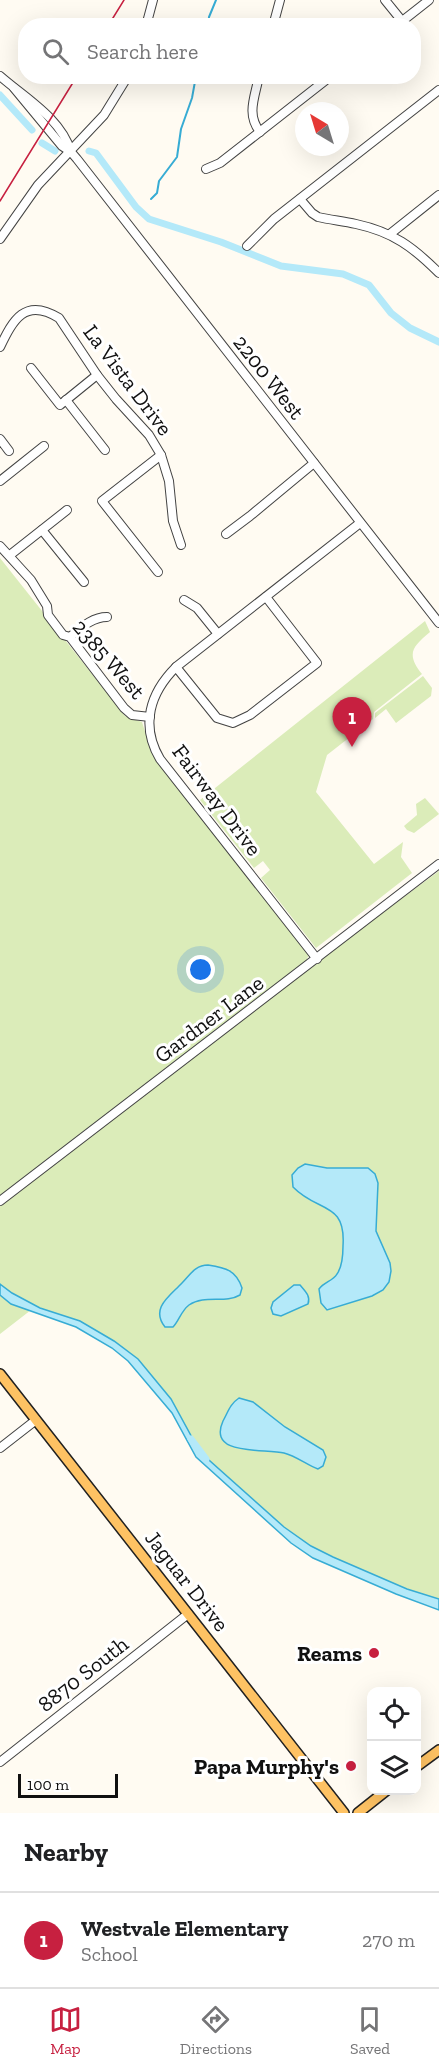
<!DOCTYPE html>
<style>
body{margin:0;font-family:"Zilla Slab",serif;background:#f6f6f6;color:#202124}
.controls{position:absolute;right:18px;bottom:18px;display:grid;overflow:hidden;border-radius:12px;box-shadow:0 6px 24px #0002}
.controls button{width:54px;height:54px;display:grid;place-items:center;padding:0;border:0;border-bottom:2px solid #e0e0e0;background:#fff;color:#202124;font:30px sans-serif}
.compass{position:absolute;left:295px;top:102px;width:54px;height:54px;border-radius:50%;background:#fff;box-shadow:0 6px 24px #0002;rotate:322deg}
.scale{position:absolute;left:18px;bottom:15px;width:100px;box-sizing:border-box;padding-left:6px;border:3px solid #101010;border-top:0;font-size:16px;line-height:21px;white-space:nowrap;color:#101010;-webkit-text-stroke:4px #fff;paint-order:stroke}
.you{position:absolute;left:201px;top:970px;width:21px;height:21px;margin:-15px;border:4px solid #fff;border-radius:50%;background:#1a73e8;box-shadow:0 0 0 9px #1a73e833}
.badge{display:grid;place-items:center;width:39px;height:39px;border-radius:50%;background:#c72040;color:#fff;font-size:20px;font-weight:700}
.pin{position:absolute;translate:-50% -50px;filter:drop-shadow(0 2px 3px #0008)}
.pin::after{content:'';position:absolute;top:32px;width:21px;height:18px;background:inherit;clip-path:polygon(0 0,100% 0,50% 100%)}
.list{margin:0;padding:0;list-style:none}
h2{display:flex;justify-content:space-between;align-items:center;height:78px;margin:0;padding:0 24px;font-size:26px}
h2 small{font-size:20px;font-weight:400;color:#757577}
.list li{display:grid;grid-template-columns:39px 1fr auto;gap:18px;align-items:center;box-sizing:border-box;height:96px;padding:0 24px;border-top:2px solid #e0e0e0}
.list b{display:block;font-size:22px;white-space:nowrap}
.list p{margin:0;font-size:20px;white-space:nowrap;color:#757577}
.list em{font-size:20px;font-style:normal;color:#757577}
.icon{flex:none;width:33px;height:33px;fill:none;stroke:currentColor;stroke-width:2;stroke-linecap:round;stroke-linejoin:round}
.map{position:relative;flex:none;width:439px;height:1813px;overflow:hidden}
.search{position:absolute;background:#fff;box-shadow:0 6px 24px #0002;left:18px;right:18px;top:18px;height:66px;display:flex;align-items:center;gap:15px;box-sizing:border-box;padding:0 21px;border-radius:24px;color:#757577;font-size:22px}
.sheet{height:174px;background:#fff}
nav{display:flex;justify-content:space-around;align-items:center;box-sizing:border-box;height:84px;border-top:2px solid #e0e0e0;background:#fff;font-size:16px;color:#757577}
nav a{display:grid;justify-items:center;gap:3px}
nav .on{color:#c72040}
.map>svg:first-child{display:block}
</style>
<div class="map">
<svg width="439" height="1813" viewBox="0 0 439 1813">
<rect width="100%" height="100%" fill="#fffbf2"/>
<g fill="#dbecb9">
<polygon points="0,558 119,708 125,716 142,722 148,741 156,759 309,956 307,958 312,965 439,871 439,1610 396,1594 313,1558 291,1543 196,1457 172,1413 128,1361 112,1348 76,1327 31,1310 0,1334"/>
<path d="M425,621L430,632C412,647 406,654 422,674L374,712L373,719L327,755L316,792L374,864L403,842L401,857L412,873L316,948L261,878L270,870L263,861L254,868L200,800Z"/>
<polygon points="423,676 432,688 431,696 396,723 386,709 375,718 375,713"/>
<polygon points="425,798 439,814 414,833 407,830 404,826 417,815 416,804"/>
</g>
<g fill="#b4e9f9" stroke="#37acd4" stroke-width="1.5">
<path d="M305,1164L327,1168H368L375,1174L378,1183L376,1231L390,1263L391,1271L389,1282L383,1290L372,1296L327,1310L321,1303L319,1289C324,1282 333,1281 337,1274C342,1267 343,1255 343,1246C346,1201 318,1213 293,1187L292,1175L298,1168Z"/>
<path d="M208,1265C226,1268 236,1270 242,1288L240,1295C225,1304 205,1294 189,1305C181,1311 179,1321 173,1327H165C150,1308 170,1296 182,1283C190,1275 195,1265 208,1265Z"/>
<polygon points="0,1284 12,1293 40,1308 80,1321 114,1341 138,1359 171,1399 200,1452 284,1527 311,1546 333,1557 407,1589 439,1599 439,1610 396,1594 313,1558 291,1543 196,1457 172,1413 128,1361 112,1348 76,1327 11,1304 0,1295"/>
<path d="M294,1285H300C305,1291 311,1296 308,1304L281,1316L273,1314L271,1308L273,1302Z"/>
<path d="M239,1398L253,1402L285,1427L323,1450L326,1457L323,1466L318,1469C307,1465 296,1456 284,1453C265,1448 207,1457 223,1421C228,1412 230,1404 239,1398Z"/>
</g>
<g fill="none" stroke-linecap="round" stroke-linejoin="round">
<g stroke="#37acd4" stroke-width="2">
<polyline points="208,26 209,17 216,0"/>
<polyline points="151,199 157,193 159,181 177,157 181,129 192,98 196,76"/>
</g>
<g stroke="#b4e9f9" stroke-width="7">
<polyline points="0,95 32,130"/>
<polyline points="42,143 55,151"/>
<polyline points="89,151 96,153 136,207 149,219 221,242 281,266 343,274 369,285 391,313 410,328 439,342"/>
<polyline points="191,1439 206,1459"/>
</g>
<defs>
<g id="minor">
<polyline points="385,0 402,21"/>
<polyline points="146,26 153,0"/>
<polyline points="273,26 280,0"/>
<polyline points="396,26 429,0"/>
<path d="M0,76C25,98 61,118 71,152"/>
<path d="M259,76C255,97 246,114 260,132"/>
<polyline points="14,88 62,146 71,152 77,159 439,623"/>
<polyline points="206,169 220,163 331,76"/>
<path d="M300,199L312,213L318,217C331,220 343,221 356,224C393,232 413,247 439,273"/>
<polyline points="390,234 439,195"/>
<polyline points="0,239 38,185 104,115 128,76"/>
<polyline points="247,246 274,219 439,90"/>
<path d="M0,347C13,320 25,297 59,318L97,375L116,399L149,435L161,455L169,481L173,521L181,545"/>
<polyline points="31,368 60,405 97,375"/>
<polyline points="66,400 105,450"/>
<polyline points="0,439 9,451"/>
<polyline points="0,481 44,446"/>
<polyline points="42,530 84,582"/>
<polyline points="226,534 250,516 314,463"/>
<polyline points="0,546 31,580 47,606 48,615 63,635 70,637 124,708 132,715 150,717"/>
<polyline points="10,555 67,510"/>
<polyline points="158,572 102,501 161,455"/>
<polyline points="184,600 197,608 218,634"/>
<path d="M70,637C81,628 92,617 107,617"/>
<polyline points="176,667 217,718 233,723 250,715 317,663 266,597"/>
<path d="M317,959L160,759C140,725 150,693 176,667L360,523"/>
<polyline points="0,1201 439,864"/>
<polyline points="0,1448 36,1420"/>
<polyline points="0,1762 188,1614"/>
</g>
<g id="major">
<polyline points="0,1374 344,1813"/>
<polyline points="416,1767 439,1750"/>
<polyline points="358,1813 387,1790"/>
</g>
</defs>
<use href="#minor" stroke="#434343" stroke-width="10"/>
<use href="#major" stroke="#212121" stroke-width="12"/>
<use href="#minor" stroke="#fff" stroke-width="8"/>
<use href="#major" stroke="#fec263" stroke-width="9"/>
<g stroke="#c72040" stroke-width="1.5">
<polyline points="108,26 124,0"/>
<polyline points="0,201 77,76"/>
</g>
</g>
<g fill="#c72040" stroke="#fff" stroke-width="2">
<circle cx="374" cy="1653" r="6"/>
<circle cx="351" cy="1766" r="6"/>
</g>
<g text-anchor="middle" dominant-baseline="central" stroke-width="6" stroke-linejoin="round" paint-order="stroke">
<g font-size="22" fill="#101010" stroke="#fff">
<text transform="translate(269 377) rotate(52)">2200 West</text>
<text transform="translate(128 380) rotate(53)">La Vista Drive</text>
<text transform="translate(109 659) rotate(49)">2385 West</text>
<text transform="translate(217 800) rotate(53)">Fairway Drive</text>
<text transform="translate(209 1019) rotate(-37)">Gardner Lane</text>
<text transform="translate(187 1581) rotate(52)">Jaguar Drive</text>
<text transform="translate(83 1674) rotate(-38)">8870 South</text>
</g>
<g font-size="22" font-weight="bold" fill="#101010" stroke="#fff" text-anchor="end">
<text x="362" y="1653">Reams</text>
<text x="339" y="1766">Papa Murphy's</text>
</g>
</g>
</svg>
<div class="controls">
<button><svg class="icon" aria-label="locate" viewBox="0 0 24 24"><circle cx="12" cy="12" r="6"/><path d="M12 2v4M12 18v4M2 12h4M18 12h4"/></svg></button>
<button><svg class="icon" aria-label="layers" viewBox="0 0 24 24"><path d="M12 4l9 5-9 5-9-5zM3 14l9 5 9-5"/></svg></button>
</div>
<svg class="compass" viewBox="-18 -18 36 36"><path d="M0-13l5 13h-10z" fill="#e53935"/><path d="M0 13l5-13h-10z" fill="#757577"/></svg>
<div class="scale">100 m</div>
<div class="you"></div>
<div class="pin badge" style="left:352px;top:747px">1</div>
<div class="search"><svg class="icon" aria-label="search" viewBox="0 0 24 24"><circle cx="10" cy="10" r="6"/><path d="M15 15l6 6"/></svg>Search here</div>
</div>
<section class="sheet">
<h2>Nearby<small></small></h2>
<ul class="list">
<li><span class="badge">1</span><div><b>Westvale Elementary</b><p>School</p></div><em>270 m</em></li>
</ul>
</section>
<nav>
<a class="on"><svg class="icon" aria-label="map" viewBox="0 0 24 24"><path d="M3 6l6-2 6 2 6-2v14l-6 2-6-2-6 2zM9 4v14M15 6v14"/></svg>Map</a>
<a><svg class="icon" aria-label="directions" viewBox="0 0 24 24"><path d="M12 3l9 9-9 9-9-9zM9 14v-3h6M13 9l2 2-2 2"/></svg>Directions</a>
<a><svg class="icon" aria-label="saved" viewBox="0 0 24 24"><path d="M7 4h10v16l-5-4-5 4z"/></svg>Saved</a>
</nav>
